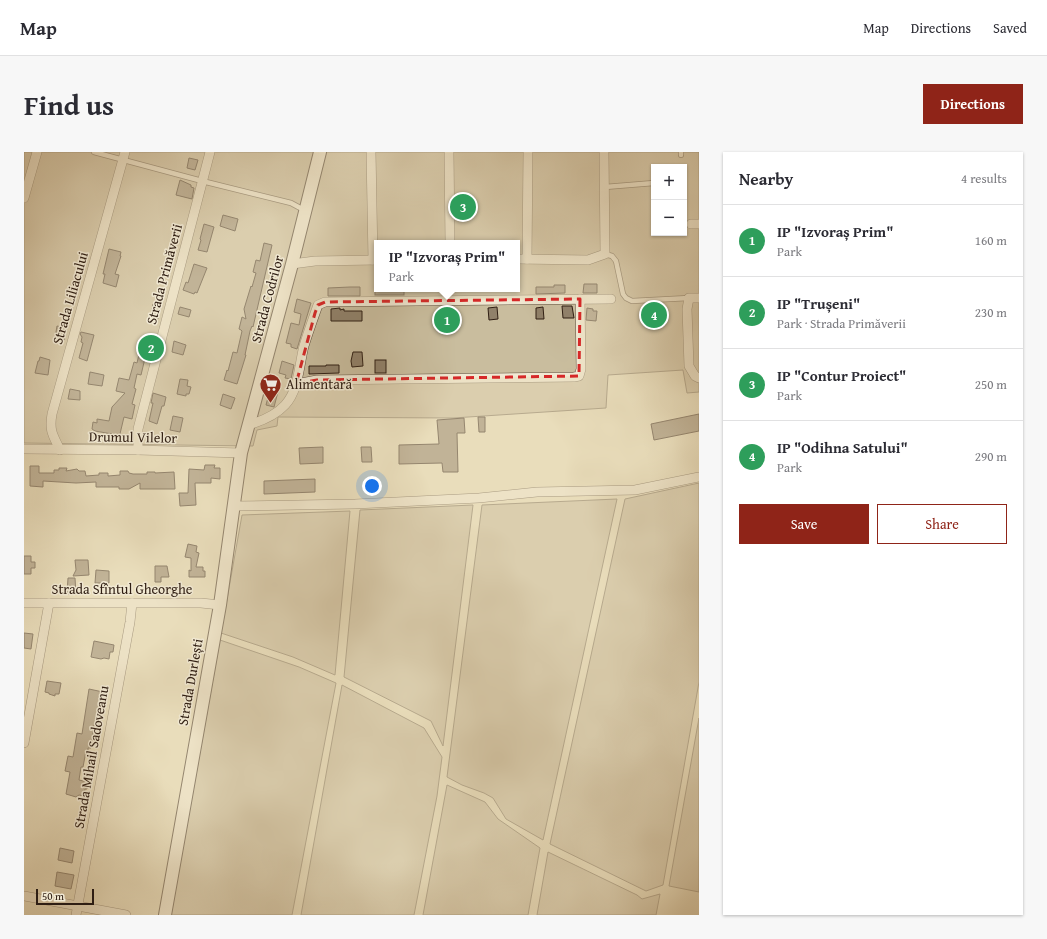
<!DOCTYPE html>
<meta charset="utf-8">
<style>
body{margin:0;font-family:"Gentium Book Plus",serif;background:#f7f7f7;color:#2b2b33}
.controls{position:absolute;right:12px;top:12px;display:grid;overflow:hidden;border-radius:0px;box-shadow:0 1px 3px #0004}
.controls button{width:36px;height:36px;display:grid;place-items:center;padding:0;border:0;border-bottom:1px solid #e1e1e2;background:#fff;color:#2b2b33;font:20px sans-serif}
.scale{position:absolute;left:12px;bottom:10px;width:58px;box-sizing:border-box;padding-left:4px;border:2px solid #2f1e13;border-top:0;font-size:11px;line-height:14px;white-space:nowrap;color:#2f1e13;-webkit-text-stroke:3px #f1e9d3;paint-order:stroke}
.you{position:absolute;left:348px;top:334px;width:14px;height:14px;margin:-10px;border:3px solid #fff;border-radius:50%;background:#1a73e8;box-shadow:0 0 0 6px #1a73e833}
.badge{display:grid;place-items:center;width:26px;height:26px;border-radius:50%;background:#8f2418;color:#fff;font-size:13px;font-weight:700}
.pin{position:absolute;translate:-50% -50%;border:2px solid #fff;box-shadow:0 1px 4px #0006}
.popup{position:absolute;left:350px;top:88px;width:146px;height:52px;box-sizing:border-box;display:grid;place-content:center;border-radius:0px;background:#fff;filter:drop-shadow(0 1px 3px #0005);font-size:13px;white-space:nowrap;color:#7c7c81}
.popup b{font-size:15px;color:#2b2b33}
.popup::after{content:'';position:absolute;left:50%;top:100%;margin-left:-8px;border:8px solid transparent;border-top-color:#fff}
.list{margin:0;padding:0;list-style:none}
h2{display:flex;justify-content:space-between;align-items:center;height:52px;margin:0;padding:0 16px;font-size:17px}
h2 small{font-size:13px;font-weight:400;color:#7c7c81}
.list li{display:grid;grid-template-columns:26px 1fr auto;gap:12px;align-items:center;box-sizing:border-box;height:72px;padding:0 16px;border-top:1px solid #e1e1e2}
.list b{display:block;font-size:15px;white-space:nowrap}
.list p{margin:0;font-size:13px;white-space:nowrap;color:#7c7c81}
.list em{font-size:13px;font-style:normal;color:#7c7c81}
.actions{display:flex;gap:8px;padding:12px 16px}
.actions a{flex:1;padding:9px 0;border:1px solid #8f2418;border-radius:0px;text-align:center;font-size:14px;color:#8f2418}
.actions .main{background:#8f2418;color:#fff}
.map{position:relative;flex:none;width:675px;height:763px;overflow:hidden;border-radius:0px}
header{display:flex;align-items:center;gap:24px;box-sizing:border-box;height:56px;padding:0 20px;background:#fff;border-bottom:1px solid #e1e1e2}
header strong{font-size:19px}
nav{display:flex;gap:22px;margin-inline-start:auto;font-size:14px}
.intro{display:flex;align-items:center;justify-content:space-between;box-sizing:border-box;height:96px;padding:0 24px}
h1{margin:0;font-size:28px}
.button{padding:10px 18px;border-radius:0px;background:#8f2418;color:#fff;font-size:14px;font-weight:700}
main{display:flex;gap:24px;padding:0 24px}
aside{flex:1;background:#fff;border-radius:0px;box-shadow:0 1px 3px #0004}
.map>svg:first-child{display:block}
</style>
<header>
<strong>Map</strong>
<nav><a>Map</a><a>Directions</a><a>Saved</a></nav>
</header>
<div class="intro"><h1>Find us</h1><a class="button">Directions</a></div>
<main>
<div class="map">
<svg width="675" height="763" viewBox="0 0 675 763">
<rect width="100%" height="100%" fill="#e9ddbb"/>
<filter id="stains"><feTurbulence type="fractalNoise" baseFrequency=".005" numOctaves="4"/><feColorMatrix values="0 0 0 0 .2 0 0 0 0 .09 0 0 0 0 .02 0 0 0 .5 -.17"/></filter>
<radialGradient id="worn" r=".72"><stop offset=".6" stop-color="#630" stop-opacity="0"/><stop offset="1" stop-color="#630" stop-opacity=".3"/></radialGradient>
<g fill="#c9bd9e" stroke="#7c6e58" fill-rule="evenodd">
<path d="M0,0H675V240L663,241L659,218L584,223L582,256L429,266L254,265L253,274L233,278L229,294L0,291ZM630,15H660V81H630ZM353,91H493V137H353Z"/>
<polygon points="675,331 675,530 639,733 622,739 526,692 601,347"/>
<polygon points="593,347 519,688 482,667 469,646 460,641 438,633 423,625 458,353"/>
<polygon points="449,353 419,594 407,569 320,525 336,358"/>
<polygon points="326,359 311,523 269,505 197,481 218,363"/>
<polygon points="196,488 275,515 312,531 268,763 147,763"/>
<polygon points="318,533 400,576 418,605 413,644 390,763 277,763"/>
<polygon points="675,566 675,740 645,734"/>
<polygon points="423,633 461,650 474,667 516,696 504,763 399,763"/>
<polygon points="524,700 613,743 618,747 636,742 632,763 513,763"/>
</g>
<g fill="#90816a" stroke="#2f1e13">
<polygon points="165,6 174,8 171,18 163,16"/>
<polygon points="156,28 167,33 167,35 170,36 168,47 152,43"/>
<polygon points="199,63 214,67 211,79 196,74"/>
<polygon points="180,72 190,75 183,100 174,98 177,88 176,87"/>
<polygon points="240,91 248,93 229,175 228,174 226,179 221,203 222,203 213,232 200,228 203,218 204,219 209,200 213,201 218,179 217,178 215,177 218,165 222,167 220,157 227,134 228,135 232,121 229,120 232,108 236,109"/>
<polygon points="85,97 97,100 96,104 97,104 91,122 95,123 92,135 79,131 81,122 79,122"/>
<polygon points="170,112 183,116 173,141 171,140 170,142 159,138 162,130 164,131"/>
<polygon points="560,132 573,132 573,141 559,141"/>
<polygon points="530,133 541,133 541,141 512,142 512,135 530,135"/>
<polygon points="326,135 336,135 336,144 304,144 304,136"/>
<rect x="351" y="137" width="29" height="6"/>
<polygon points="273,147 287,151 273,197 267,195 267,192 262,191 267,171 275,173 277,162 270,160"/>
<polygon points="129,152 136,154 134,167 127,165"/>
<polygon points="538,154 548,154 550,166 539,166"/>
<polygon points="156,155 167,158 165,165 154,162"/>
<polygon points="473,155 474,167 465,168 464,156"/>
<polygon points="519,155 520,167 512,167 512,156"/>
<polygon points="316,156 316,158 320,157 320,159 338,159 338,169 307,169 307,157"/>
<polygon points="563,156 569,157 569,159 573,159 572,169 562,168"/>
<polygon points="33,174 42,176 40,188 31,186"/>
<polygon points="57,180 70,183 63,209 55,206 59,191 57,190 58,185 56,182"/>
<polygon points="117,187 129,191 127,198 125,197 124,203 122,202 117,223 113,222 110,236 112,237 108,252 111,253 108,267 100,265 95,286 87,285 88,282 71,279 68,277 69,270 73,271 73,267 85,269 88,255 101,241 92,239 95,226 105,228 110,210 113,211 116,198 113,193"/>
<polygon points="150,189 162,193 159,203 148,200"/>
<polygon points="329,200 338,200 339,214 328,215 327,209"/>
<polygon points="16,205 26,208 24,223 11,221 14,209 15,209"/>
<rect x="351" y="208" width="11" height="13"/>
<polygon points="258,209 270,213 267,227 261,226 262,223 255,221"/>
<polygon points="302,213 315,213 315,221 285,222 285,214 302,214"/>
<polygon points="66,220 80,223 78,234 64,232"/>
<polygon points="156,227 164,228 163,234 167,235 165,242 162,242 162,244 153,242"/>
<polygon points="247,234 255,236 250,255 242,253"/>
<polygon points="46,237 56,239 56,248 44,247"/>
<polygon points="129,241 142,245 140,254 138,254 133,272 125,269 129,251 127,251"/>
<polygon points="199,242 211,246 207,257 196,253"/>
<polygon points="675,262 675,279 630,288 627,272"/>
<polygon points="149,264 159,266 156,280 146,278"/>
<polygon points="454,265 461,265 461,280 455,280"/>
<polygon points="440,266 441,281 433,281 434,320 419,320 418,311 375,312 375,293 415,292 413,268"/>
<polygon points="299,295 299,311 276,312 275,296"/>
<polygon points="337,295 347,295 348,310 338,310"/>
<polygon points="181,313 191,313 190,316 196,316 196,327 187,326 187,331 171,331 172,353 156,354 155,341 164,341 165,317 180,318"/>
<polygon points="6,314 15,314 15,321 30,321 30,318 35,318 35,316 43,316 42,319 53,317 55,319 61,319 62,324 75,323 75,321 84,321 84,324 96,323 96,319 104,319 105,321 109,322 123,322 123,320 131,320 131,321 150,320 151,337 116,337 116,331 105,337 95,337 95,335 72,335 72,330 52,331 19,329 19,335 6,334"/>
<polygon points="291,327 291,340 240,342 240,329"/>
<polygon points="164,392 173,394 172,400 175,401 172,415 179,415 179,419 181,419 181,425 165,425 165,418 167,419 167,406 161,405"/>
<polygon points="0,404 7,404 7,410 11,410 11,416 7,416 7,422 0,422"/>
<polygon points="51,408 64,408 65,423 49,424 52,418"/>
<polygon points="131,414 143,414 145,425 137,425 137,430 131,430"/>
<polygon points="72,418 85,419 85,431 71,431"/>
<polygon points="44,426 51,426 52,442 43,442"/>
<polygon points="0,481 9,482 7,497 0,496"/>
<polygon points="70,489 90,493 89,500 86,500 85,507 80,506 77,507 67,505"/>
<polygon points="23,529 37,531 35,542 31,542 31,544 25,542 25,541 21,540"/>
<polygon points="65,537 79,540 75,562 78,562 76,574 70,573 67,596 64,596 64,599 62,599 59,615 57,615 55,628 64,630 63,637 61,637 60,644 55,643 52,645 42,642 46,620 41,619 44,604 49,605 53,581 58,582"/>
<polygon points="36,696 50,699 48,711 34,708"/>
<polygon points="33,720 50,723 47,737 31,734"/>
</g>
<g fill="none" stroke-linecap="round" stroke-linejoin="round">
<defs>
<g id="lane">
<polyline points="70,0 178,29 267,51 280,58"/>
<polyline points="657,0 657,3"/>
<polyline points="581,35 630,31"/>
<polyline points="581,102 588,104 592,109 599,142 602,146 608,149 665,146"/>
</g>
<g id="street">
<polyline points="347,0 349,108"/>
<polyline points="425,0 426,91"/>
<polyline points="0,46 13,0"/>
<polyline points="667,72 675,72"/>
<polyline points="493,107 564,108 581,102 580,0"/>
<polyline points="503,107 504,0"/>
<polyline points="268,112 291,109 353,108"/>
<polyline points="675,146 665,146 663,157 665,214 671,224 675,226"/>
<polyline points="272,232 293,228 550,225 555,224 557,217 556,147"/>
<path d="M224,273C238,269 251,264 261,253C275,238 275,213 280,194C284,181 289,167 294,153L301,150L587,147"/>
<polyline points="0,297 114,298 217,301"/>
<path d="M36,298C29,283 25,279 28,262L101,0"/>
<polyline points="114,298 114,277 186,0"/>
<polyline points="210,354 331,352 455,346 513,340 611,338 675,325"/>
<polyline points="0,451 177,451 196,453"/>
<polyline points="0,591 25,451"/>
<polyline points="0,744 102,763"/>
<polyline points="52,763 106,470 108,451"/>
</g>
<polyline id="secondary" points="141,763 196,453 217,301 268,112 296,0"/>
</defs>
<use href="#lane" stroke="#5e4e3d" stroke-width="6"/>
<use href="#street" stroke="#5e4e3d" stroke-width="10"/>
<use href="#secondary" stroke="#2f1e13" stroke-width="14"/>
<use href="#lane" stroke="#f1e9d3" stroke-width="4.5"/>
<use href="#street" stroke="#f1e9d3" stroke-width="9"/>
<use href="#secondary" stroke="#f1e9d3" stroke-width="12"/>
</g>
<path d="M0 0H675V763H0ZM556,147L555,224L293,228L272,232L291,161L294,153L301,150Z" fill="#e9ddbb" fill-opacity=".55" fill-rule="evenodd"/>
<path fill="none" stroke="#d62828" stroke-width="3" stroke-dasharray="8 5" stroke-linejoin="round" d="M556,147L555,224L293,228L272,232L291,161L294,153L301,150Z"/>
<defs>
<symbol id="supermarket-pin" viewBox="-11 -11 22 30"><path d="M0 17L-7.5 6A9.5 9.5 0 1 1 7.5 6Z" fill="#8f2418" stroke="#f1e9d3"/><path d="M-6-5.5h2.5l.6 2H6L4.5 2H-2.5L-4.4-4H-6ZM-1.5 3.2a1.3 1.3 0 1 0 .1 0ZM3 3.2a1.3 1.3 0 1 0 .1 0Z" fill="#fff"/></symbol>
</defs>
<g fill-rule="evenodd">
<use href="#supermarket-pin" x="234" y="220" width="25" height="34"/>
</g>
<g text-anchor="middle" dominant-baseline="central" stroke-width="3" stroke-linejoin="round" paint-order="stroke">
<g font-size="14" fill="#2f1e13" stroke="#f1e9d3">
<text transform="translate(140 122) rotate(-75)">Strada Primăverii</text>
<text transform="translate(46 146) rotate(-74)">Strada Liliacului</text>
<text transform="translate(243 147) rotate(-75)">Strada Codrilor</text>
<text transform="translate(109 285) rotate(1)">Drumul Vilelor</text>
<text x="98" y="437">Strada Sfîntul Gheorghe</text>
<text transform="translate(166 530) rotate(-80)">Strada Durlești</text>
<text transform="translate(67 605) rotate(-80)">Strada Mihail Sadoveanu</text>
</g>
<g font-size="14" fill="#2f1e13" stroke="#f1e9d3" text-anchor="start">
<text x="262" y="232">Alimentară</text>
</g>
</g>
<rect width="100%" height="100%" filter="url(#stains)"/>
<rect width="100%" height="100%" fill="url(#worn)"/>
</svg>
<div class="controls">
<button>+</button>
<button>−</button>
</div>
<div class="scale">50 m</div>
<div class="you"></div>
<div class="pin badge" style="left:423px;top:168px;background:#2e9e5b">1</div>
<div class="popup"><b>IP &quot;Izvoraș Prim&quot;</b>Park</div>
<div class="pin badge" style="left:127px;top:196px;background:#2e9e5b">2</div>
<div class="pin badge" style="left:439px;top:55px;background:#2e9e5b">3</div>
<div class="pin badge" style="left:630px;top:163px;background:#2e9e5b">4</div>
</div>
<aside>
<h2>Nearby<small>4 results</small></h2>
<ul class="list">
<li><span class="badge" style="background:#2e9e5b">1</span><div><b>IP &quot;Izvoraș Prim&quot;</b><p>Park</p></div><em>160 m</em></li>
<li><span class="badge" style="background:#2e9e5b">2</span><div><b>IP &quot;Trușeni&quot;</b><p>Park · Strada Primăverii</p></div><em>230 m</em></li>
<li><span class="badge" style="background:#2e9e5b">3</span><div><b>IP &quot;Contur Proiect&quot;</b><p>Park</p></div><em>250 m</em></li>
<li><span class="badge" style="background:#2e9e5b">4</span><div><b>IP &quot;Odihna Satului&quot;</b><p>Park</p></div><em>290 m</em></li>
</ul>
<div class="actions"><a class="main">Save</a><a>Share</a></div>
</aside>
</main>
